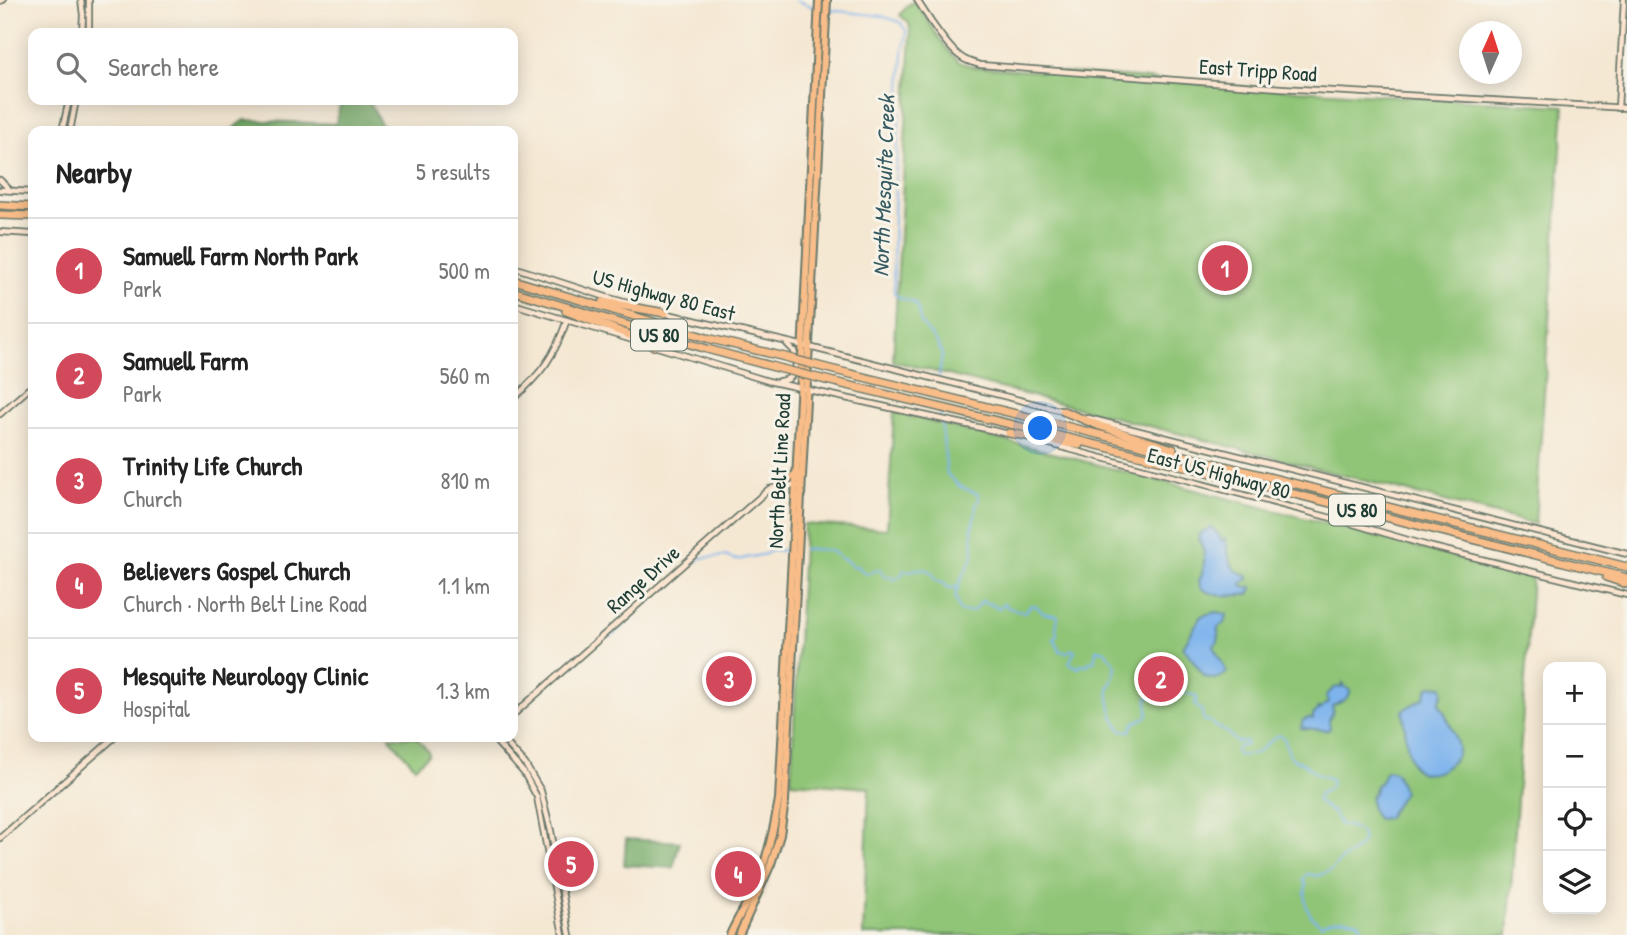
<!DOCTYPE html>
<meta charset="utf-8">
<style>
body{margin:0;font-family:"Patrick Hand",sans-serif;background:#f6f6f6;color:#222}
.controls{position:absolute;right:21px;bottom:21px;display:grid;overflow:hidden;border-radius:14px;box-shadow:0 4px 18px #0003}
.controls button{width:63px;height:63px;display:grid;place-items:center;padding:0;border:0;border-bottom:2px solid #e0e0e0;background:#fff;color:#222;font:35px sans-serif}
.compass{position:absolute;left:1459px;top:21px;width:63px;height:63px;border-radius:50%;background:#fff;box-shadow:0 4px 18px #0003;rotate:3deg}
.you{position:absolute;left:1041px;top:429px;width:24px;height:24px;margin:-18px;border:5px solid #fff;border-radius:50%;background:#1a73e8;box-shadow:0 0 0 10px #1a73e833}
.badge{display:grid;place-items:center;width:46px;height:46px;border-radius:50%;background:#d1495b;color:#fff;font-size:23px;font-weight:700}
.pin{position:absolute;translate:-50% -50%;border:4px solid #fff;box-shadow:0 2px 7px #0006}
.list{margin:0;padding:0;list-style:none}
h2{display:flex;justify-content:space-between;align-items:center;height:91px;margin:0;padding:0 28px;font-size:30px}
h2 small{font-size:23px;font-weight:400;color:#767676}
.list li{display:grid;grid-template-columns:46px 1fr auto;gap:21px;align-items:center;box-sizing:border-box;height:105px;padding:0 28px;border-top:2px solid #e0e0e0}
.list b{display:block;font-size:26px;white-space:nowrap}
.list p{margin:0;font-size:23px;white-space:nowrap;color:#767676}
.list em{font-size:23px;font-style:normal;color:#767676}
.icon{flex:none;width:38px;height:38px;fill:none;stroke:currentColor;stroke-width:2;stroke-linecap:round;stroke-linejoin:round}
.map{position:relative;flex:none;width:1627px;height:935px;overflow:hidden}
.search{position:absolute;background:#fff;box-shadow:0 4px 18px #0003;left:28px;top:28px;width:490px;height:77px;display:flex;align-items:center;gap:18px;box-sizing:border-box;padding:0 24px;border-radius:14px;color:#767676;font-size:26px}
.panel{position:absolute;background:#fff;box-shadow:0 4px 18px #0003;left:28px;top:126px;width:490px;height:616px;border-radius:14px}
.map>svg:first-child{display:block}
</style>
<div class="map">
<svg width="1627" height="935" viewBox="0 0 1627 935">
<rect width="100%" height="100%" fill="#f7f3e8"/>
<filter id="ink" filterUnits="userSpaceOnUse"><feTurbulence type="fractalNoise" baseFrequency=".0143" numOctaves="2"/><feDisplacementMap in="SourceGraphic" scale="14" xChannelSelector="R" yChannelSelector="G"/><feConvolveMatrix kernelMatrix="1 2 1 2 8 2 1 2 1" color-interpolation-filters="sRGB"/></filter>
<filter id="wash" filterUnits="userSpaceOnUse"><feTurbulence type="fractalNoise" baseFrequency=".00686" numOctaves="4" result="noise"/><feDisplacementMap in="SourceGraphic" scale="28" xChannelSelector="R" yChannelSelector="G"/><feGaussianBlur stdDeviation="1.57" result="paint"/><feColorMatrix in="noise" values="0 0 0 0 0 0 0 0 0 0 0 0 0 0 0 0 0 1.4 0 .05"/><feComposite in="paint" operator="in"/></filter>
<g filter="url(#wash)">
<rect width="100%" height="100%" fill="#f5e8d3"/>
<g fill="#90c577" stroke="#588156" stroke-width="2">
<polygon points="915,1 946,48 959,62 974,67 1136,78 1213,85 1564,106 1535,524 893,361 911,35 909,23 900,15 908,5"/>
<polygon points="894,412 1532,577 1508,935 863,935 869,788 791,782 804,524 887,529"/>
<polygon points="389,737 416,737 428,751 429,754 415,767"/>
</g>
<g fill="#74aa68" stroke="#4a744e" stroke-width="2">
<polygon points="341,100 369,100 384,131 230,131 245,120 336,124"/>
<polygon points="626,839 680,842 673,868 624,865"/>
</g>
<g fill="#7eb4ed" stroke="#4e7890" stroke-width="2">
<path d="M1211,527L1219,535L1222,541L1225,538C1228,547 1228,565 1237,571C1240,573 1244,574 1248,576V579L1242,583V585L1248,588L1251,586L1252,589L1249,594C1232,596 1215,598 1201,588L1199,581C1204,571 1206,556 1202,546C1198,535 1198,546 1199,534Z"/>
<path d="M1216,612L1227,614L1225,623L1218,627V642L1214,645L1215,650L1227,672C1220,679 1211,682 1203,674L1183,647L1201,616Z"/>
<polygon points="1343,683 1346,688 1350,690 1350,693 1344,701 1332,706 1333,711 1329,720 1330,729 1327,730 1301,728 1303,720 1308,718 1313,719 1313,715 1318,710 1318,708 1320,710 1324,705 1328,703 1329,700 1326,698 1326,696 1334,688 1342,687"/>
<path d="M1431,686L1443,687V693L1439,703C1444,709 1458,742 1458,749C1458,765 1429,782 1416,769C1406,760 1405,724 1403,710L1424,698L1428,688Z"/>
<path d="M1389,770L1396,773L1404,792L1387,818L1378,819C1372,814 1370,804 1371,796L1373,795L1376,785L1381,782L1385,772Z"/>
</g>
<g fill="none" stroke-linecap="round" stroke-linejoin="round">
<g stroke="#7eb4ed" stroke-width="2">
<polyline points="795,0 816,8"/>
<path d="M829,10L882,16L900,22L907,32L903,53C899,133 891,213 894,293L900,298L913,302L917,307L921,323L937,343L942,355L939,377"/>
<path d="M940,411L947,474L959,486L978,494L979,501L975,505L976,511L972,527L973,557L962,577L955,596L960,611C975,613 973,611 982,601L999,608L1004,604L1009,608L1025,612L1031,605L1036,606L1043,613L1058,616L1056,629L1057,634L1054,639L1060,651L1067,652L1073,649L1075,651L1069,663L1079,668L1081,664L1088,665L1089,662H1094L1096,650H1104L1115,664C1118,672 1112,677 1111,684L1109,686C1107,698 1113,721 1121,730L1130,731L1135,722L1146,717L1148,714L1147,698L1157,696C1159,690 1163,688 1163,682H1167L1177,691L1197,696L1195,705L1202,711L1203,718L1205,721H1210L1214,726L1228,733L1233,739L1237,742L1245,741L1246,745L1238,747L1236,750L1237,755C1261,758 1261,745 1279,735L1284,738L1289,754L1293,759L1303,763L1318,775L1329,778L1332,782L1330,788L1319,794L1317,801C1327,811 1335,809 1339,824C1344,826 1357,827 1360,832C1370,846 1347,854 1340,861C1336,864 1333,870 1327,872C1324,874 1320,874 1317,876C1310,875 1308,870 1303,880L1306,884C1304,903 1305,913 1321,925C1333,919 1346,918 1359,922L1364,933L1361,935"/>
<path d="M803,549C820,550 828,546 841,559H844L854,567L857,566L866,574L877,570H881L882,574L886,577L891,576L894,580L901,576L904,570L911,571C916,568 927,568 932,573C934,576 935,579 936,581L943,583L949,588L955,587L957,589"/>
<polyline points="696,562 701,558 725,556 736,560 766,554 771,551 789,550"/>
<polyline points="611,637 634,617"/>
</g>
</g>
</g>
<g filter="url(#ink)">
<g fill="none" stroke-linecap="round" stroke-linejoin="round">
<defs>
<g id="secondary">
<polyline points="81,0 83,15 82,33"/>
<polyline points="89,0 89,33"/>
<path d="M917,0C927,16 948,50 964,59C969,62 975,63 980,65L1281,88L1627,108"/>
<polyline points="0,1 3,0"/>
<polyline points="1618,108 1624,0"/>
<polyline points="62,131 69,100"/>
<polyline points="70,131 76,100"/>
<polyline points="0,180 10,190"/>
<polyline points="0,190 33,192"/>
<polyline points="0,232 33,234"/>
<polyline points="513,267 606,297 635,305"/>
<polyline points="513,304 636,341"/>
<polyline points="664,313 809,347 1063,411"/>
<polyline points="654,346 768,381 1009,434"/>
<path d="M779,381C796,381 798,364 794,351L787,344"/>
<path d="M513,399C542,373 554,357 567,320"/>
<polyline points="0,414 33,385"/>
<polyline points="1088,418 1627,554"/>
<polyline points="1038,441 1343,521 1432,547 1627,595"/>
<polyline points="513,715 769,489 784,485 797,486"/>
<polyline points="492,737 524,773 537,797 563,935"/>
<polyline points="501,737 525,764 541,791 551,831 570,935"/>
<polyline points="0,838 115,737"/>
</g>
<g id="primary">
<polyline points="779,486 797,473"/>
<path d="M730,935C736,921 744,909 751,895C766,865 773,833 779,799L796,481L819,0"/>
<polyline points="739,935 771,864 780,835 785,801 827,0"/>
</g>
<g id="highway">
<polyline points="0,205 33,207"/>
<polyline points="0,215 33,216"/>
<polyline points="513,280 707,338 785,357"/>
<polyline points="513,291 707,349 782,369"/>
<polyline points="603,302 665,313"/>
<polyline points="566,311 640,339 654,346"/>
<polyline points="826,368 1033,418 1627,567"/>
<polyline points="826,380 1176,464 1627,578"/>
<polyline points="1063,411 1100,426 1173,449"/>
<polyline points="1009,433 1079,445"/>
<polyline points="1606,577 1627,584"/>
</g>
</defs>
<use href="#secondary" stroke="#6a796c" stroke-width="8"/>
<use href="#primary" stroke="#6a796c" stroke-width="10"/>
<use href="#highway" stroke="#6a796c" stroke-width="10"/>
<use href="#secondary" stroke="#fce5d0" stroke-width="4.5"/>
<use href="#primary" stroke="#f8bd89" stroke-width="6"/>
<use href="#highway" stroke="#f8bd89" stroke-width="7"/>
<defs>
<g id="highway-bridge">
<polyline points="785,357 826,368"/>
<polyline points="782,369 826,380"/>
</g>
</defs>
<use href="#highway-bridge" stroke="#6a796c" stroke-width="10" stroke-linecap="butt"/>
<use href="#highway-bridge" stroke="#f8bd89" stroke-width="7"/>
</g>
</g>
<g text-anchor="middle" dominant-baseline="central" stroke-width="6" stroke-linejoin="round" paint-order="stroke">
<g fill="#f7f3e8" stroke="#60746a" stroke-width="2">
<rect x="631" y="319.5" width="56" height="31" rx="5"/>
<rect x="1329" y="494.5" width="56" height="31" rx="5"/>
</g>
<g font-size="19" font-weight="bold" fill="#1f3d34">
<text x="659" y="335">US 80</text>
<text x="1357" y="510">US 80</text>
</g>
<g font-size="21" fill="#1f3d34" stroke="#f7f3e8">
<text transform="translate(1258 70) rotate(4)">East Tripp Road</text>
<text transform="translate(664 295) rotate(15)">US Highway 80 East</text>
<text transform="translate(779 471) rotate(-87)">North Belt Line Road</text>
<text transform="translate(1219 473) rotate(15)">East US Highway 80</text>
<text transform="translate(643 579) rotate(-42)">Range Drive</text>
</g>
<g font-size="23" font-style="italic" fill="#375b62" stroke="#f7f3e8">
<text transform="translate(883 186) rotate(-88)">North Mesquite Creek</text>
</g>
</g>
</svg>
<div class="controls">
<button>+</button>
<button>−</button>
<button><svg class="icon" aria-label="locate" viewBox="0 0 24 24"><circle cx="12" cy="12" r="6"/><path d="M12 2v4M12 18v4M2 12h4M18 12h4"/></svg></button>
<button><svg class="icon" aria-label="layers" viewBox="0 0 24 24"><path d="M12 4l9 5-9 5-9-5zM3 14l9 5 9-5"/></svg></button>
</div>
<svg class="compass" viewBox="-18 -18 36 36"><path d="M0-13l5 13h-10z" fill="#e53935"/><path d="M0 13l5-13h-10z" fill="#767676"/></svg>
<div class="you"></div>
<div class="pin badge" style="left:1225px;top:268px">1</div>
<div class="pin badge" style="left:1161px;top:679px">2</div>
<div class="pin badge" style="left:729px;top:679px">3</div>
<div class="pin badge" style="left:738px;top:874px">4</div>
<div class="pin badge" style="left:571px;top:864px">5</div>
<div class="search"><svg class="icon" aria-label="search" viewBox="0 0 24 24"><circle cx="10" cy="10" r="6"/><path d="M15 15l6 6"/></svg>Search here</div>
<section class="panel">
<h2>Nearby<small>5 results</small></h2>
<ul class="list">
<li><span class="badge">1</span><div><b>Samuell Farm North Park</b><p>Park</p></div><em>500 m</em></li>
<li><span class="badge">2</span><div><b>Samuell Farm</b><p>Park</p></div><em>560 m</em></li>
<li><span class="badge">3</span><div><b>Trinity Life Church</b><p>Church</p></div><em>810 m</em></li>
<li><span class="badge">4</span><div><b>Believers Gospel Church</b><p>Church · North Belt Line Road</p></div><em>1.1 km</em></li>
<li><span class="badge">5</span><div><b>Mesquite Neurology Clinic</b><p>Hospital</p></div><em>1.3 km</em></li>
</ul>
</section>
</div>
